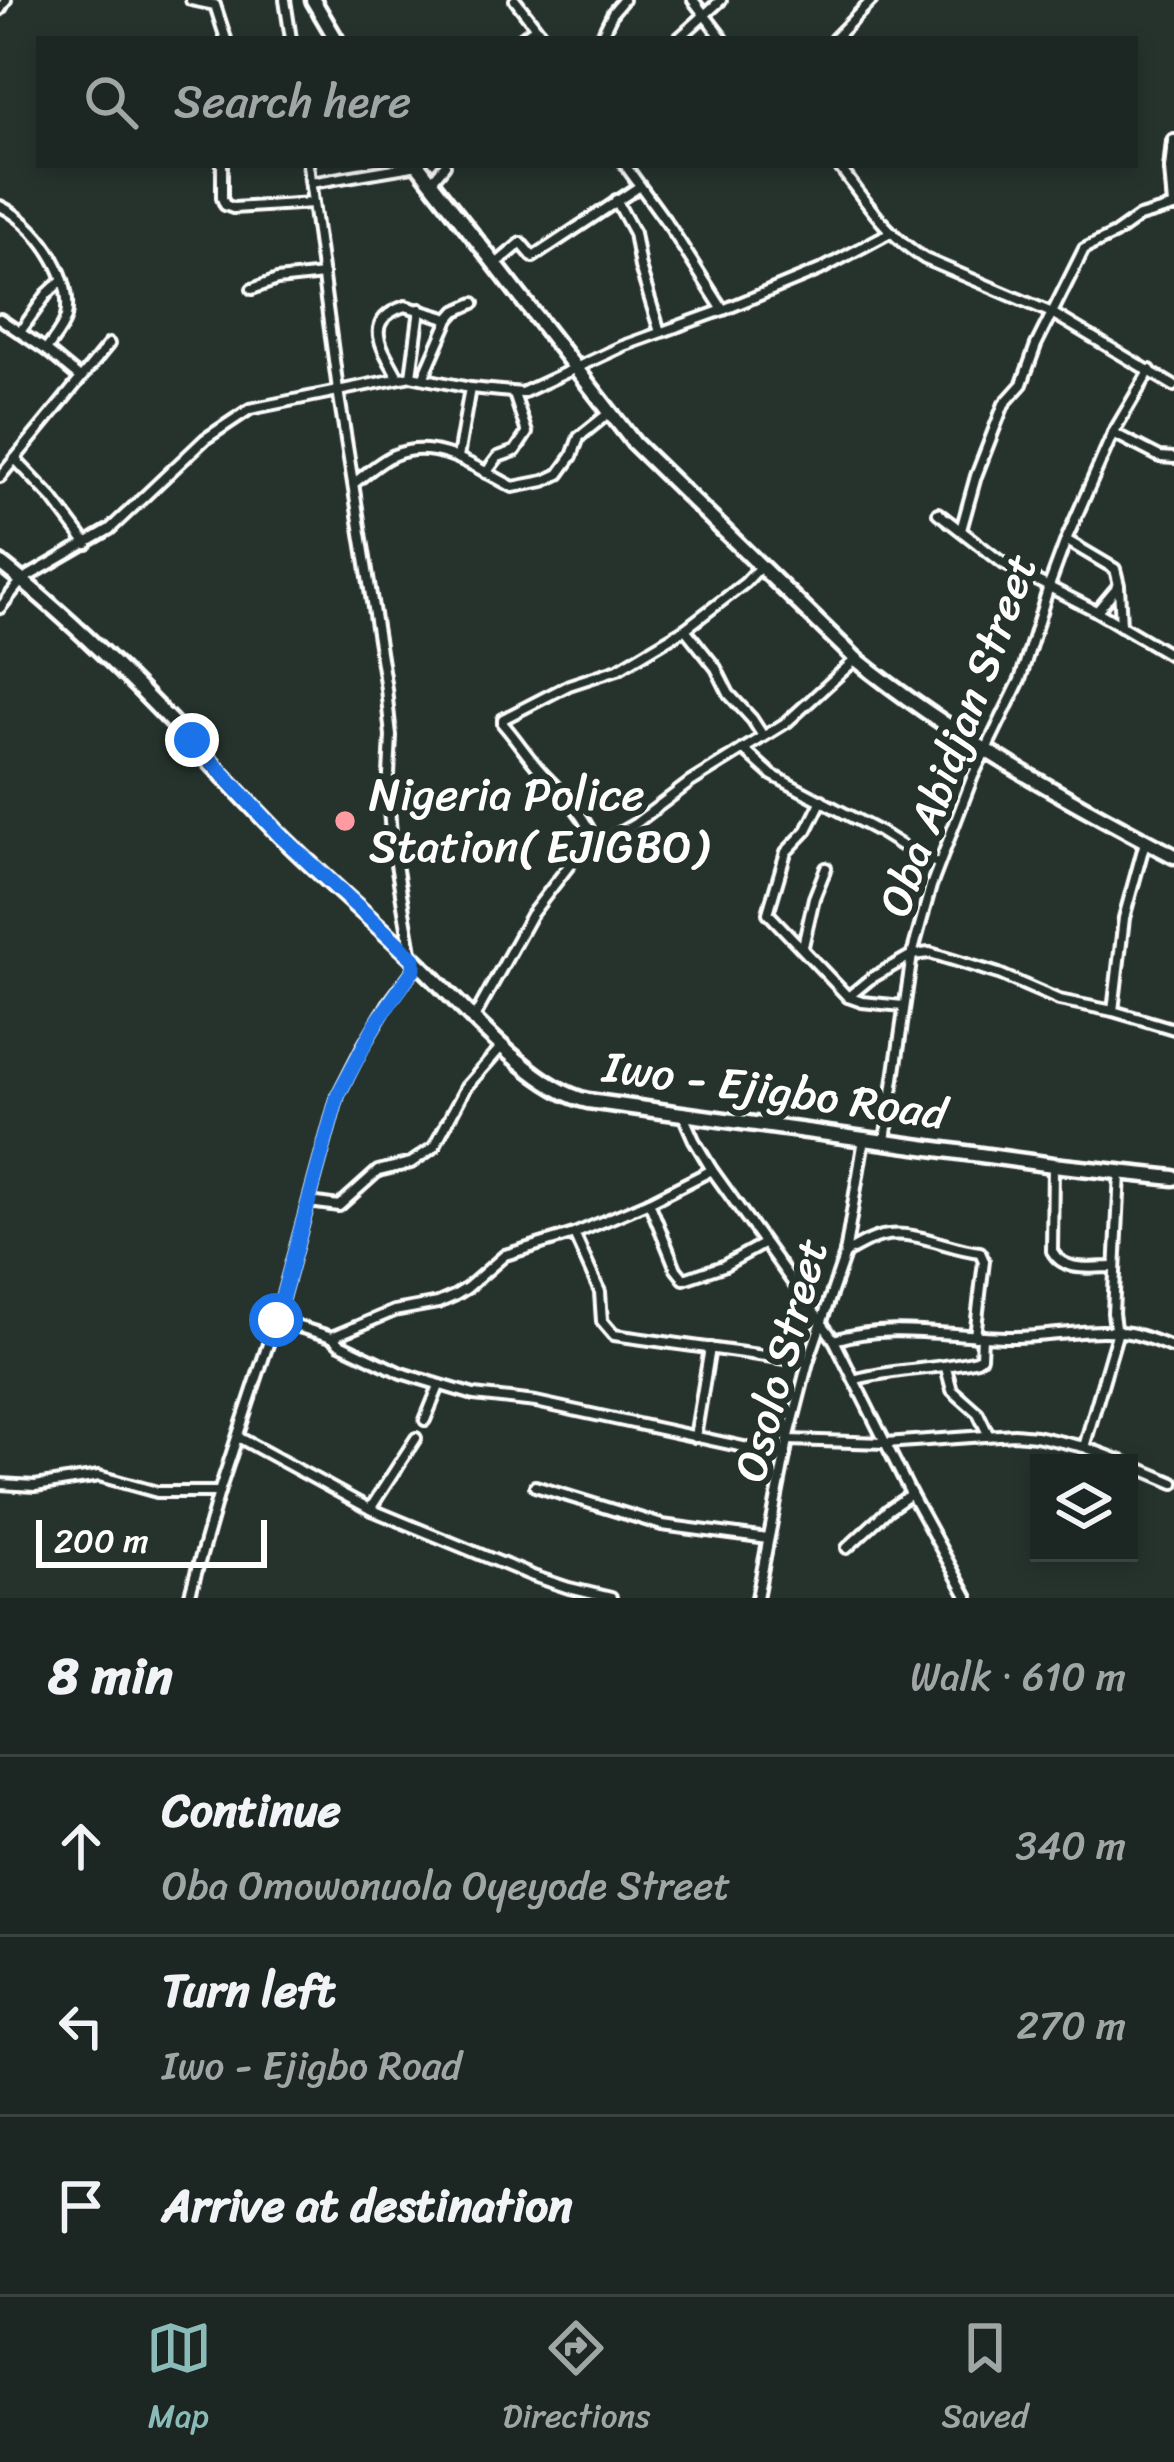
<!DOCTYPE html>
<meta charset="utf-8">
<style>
body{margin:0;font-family:Sriracha,sans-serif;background:#252e2a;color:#f1f3f6}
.controls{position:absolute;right:36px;bottom:36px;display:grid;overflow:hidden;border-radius:0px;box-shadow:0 6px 18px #0003}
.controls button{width:108px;height:108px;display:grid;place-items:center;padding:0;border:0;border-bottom:3px solid #3a4340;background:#1c2622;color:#f1f3f6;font:60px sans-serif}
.scale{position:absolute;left:36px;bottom:30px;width:231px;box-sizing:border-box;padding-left:12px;border:6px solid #fff;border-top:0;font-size:33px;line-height:42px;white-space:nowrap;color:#fff;-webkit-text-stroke:9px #26332d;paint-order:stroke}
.stop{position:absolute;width:36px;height:36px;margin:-27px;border:9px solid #1a73e8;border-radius:50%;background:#fff}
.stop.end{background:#1a73e8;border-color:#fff;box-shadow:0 3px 12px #0008}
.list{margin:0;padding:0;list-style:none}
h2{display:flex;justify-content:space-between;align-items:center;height:156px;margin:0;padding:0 48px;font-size:51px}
h2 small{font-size:39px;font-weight:400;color:#a0a5a5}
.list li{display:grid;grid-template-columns:78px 1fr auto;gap:36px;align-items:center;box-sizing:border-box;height:180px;padding:0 48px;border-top:3px solid #3a4340}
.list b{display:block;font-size:45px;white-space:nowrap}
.list p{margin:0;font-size:39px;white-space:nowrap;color:#a0a5a5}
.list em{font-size:39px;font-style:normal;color:#a0a5a5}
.icon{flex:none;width:66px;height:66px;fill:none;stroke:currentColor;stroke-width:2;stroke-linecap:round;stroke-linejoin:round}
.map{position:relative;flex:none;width:1174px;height:1598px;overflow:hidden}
.search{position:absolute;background:#1c2622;box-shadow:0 6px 18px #0003;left:36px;right:36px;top:36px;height:132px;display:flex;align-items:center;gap:30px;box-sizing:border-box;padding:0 42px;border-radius:0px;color:#a0a5a5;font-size:45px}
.sheet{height:696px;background:#1c2622}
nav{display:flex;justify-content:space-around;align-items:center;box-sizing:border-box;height:168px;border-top:3px solid #3a4340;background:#1c2622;font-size:33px;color:#a0a5a5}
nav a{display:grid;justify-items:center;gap:6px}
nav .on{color:#8bbbb9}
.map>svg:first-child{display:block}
</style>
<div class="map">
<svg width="1174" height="1598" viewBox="0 0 1174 1598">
<rect width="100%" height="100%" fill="#26332d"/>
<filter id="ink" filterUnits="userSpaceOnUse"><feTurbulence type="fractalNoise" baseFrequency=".00833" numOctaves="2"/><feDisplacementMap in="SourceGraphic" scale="24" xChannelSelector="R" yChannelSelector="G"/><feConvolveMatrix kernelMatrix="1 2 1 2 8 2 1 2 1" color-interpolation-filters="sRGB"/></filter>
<g filter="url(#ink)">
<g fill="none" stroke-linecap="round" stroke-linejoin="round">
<defs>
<g id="minor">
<polyline points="191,0 215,5 226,39"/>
<polyline points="285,0 291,39"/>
<polyline points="515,0 545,39"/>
<polyline points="693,0 723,39"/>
<polyline points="0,10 6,0"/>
<polyline points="520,39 535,28"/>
<polyline points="600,39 613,12 623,0"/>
<polyline points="678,39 721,0"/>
<polyline points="834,39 872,0"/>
<polyline points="222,165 222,198 225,205 233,208 313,203"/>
<polyline points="625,165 670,227 723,310"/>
<path d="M838,165C865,200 886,235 925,259L1052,313L1174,386"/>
<polyline points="431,182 445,165"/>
<polyline points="311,183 418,165"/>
<polyline points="616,200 634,233 640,267 660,332"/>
<path d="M0,206C36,223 74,275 66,317C63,329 53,340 46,350"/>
<polyline points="496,264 521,243 533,257 640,186"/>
<polyline points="252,289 277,280 323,275"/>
<polyline points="0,319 46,350 80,378"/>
<polyline points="20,332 47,294 62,280"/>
<polyline points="411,376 420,309"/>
<polyline points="424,376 449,319 456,311 474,303"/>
<path d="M398,377C382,347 361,321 405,306L449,319"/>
<polyline points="1113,433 1160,457 1174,458"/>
<polyline points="458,457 470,388"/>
<polyline points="15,459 53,499 87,544"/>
<polyline points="486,473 498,457 515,451 527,433 514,394"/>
<polyline points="0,477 109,344"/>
<path d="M354,483C366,474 380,461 394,455C436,437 478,469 513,487L544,481L559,474L572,456L579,437L610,412"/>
<polyline points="938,513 1004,564 1096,611 1174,657"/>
<polyline points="961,530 976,476 1004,404 1022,384 1036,345 1084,249 1115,234 1139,217 1174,207"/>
<polyline points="1066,540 1115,569 1119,585 1121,626"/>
<polyline points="0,608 22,580 110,529 205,439 250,409 411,376 470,388 522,393 623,346 723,310 820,270 889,233"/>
<polyline points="1097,611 1118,586"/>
<polyline points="685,629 716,668 729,694 752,719 763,736"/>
<polyline points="743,749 772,775 880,832 923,859 939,863"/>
<polyline points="822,800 807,830 786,852 768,913 848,997 862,1002 903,1006"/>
<path d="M597,846C585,815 568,799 546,777C530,761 518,741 503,724V719L569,685L618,669L685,629L745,583L760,567"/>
<polyline points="803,946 814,898 826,868"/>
<polyline points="848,997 870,979 912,955 930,953 999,974 1059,1000 1113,1011 1174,1029"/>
<polyline points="1113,1011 1124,918 1145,842"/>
<polyline points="474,1018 531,915 574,859 635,824 689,783 787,722 855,660"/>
<polyline points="683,1115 694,1140 712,1170 834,1340 911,1494 968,1598"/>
<polyline points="885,1141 912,955 931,886 973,776 1020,680 1049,586 1066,540 1113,433 1150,370"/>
<path d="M1053,1165L1052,1251C1064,1273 1092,1267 1114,1267"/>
<polyline points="309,1202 339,1206 378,1171 411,1163 434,1147 466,1087 503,1045"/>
<polyline points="649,1202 676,1269 684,1279 723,1266 763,1244"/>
<polyline points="574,1234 600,1292 602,1321 614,1335 808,1362"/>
<path d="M845,1253C857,1247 869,1239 882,1236C915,1229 948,1249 980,1252L984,1261L975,1336"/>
<polyline points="276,1320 332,1337 340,1344 401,1373 474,1395 536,1402 785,1456"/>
<polyline points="332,1337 394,1311 438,1303 454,1296 467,1288 505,1255 574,1234 649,1202 712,1170"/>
<path d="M834,1340C891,1322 951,1337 1010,1337C1047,1338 1083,1328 1121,1332C1139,1333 1157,1342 1174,1348"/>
<polyline points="946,1368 952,1390 978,1413 988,1434"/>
<path d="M857,1379C897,1368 937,1370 977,1360L981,1357L982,1336"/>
<polyline points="425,1420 439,1386"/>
<polyline points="238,1437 370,1509 533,1576 569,1588 611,1598"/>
<polyline points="695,1437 710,1348"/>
<polyline points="788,1440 885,1443 1014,1434 1036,1436 1084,1447 1127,1463"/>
<polyline points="1084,1447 1118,1331 1115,1328 1113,1313 1120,1173"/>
<polyline points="1129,1464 1174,1483"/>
<polyline points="0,1484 35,1486 99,1476 157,1492 219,1492"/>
<polyline points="535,1486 662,1525 768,1539"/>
<polyline points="370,1509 416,1438"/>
<polyline points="847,1548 888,1510 911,1494"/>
<polyline points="189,1598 219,1492 276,1320 338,1095 363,1046 388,1004 414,969 391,835 388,794 391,736 386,689 338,390 308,165"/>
<polyline points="757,1598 788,1440 808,1362 845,1254 864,1139"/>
</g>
<polyline id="tertiary" points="1174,141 1171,169 1174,206"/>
<g id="secondary">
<polyline points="313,0 336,39"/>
<path d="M418,165L634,443L856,659C951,736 1066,799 1174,856"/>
<path d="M0,563C103,644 186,738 277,832C320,875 367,915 412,957C456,998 530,1089 588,1101L1053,1165L1174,1178"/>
</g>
</defs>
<use href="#minor" stroke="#fff" stroke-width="16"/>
<use href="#tertiary" stroke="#fff" stroke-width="20"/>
<use href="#secondary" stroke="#fff" stroke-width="21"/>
<use href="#minor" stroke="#26332d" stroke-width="8"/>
<use href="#tertiary" stroke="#26332d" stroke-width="10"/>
<use href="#secondary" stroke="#26332d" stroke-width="12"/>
</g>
</g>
<g fill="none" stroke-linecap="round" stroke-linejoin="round" filter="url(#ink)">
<polyline stroke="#1a73e8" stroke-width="15" points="192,740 280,835 414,959 414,969 375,1025 338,1095 276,1320"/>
</g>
<circle fill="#ff9aa2" stroke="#26332d" stroke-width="4.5" cx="345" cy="821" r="12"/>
<g text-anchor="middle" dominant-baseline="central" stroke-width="12" stroke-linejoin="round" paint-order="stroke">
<g font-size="45" fill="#fff" stroke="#26332d">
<text transform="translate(958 735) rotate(-70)">Oba Abidjan Street</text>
<text transform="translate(775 1090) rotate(8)">Iwo - Ejigbo Road</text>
<text transform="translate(781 1360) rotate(-75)">Osolo Street</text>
</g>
<g font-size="45" fill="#fff" stroke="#26332d" text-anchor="start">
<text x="369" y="795">Nigeria Police<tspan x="369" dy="52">Station( EJIGBO)</tspan></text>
</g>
</g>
</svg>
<div class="controls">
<button><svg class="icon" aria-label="layers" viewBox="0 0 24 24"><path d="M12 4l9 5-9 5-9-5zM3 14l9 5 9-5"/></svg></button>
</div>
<div class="scale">200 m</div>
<div class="stop" style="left:276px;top:1320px"></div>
<div class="stop end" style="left:192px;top:740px"></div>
<div class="search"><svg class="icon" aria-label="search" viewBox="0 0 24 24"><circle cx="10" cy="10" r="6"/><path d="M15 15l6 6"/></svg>Search here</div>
</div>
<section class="sheet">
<h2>8 min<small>Walk · 610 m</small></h2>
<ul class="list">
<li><svg class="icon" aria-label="ahead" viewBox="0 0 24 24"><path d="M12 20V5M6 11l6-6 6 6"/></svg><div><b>Continue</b><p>Oba Omowonuola Oyeyode Street</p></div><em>340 m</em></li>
<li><svg class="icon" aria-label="left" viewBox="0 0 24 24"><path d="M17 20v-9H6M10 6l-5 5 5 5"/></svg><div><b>Turn left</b><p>Iwo - Ejigbo Road</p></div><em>270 m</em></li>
<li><svg class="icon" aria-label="arrive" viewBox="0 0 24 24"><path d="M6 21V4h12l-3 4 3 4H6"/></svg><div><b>Arrive at destination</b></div></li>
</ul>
</section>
<nav>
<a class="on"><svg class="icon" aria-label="map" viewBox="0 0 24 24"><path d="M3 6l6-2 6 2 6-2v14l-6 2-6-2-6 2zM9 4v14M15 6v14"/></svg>Map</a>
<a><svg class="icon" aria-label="directions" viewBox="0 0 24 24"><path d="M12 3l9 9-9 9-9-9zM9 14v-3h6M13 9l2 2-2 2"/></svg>Directions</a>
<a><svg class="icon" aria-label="saved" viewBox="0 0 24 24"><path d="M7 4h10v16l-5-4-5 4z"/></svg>Saved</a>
</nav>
